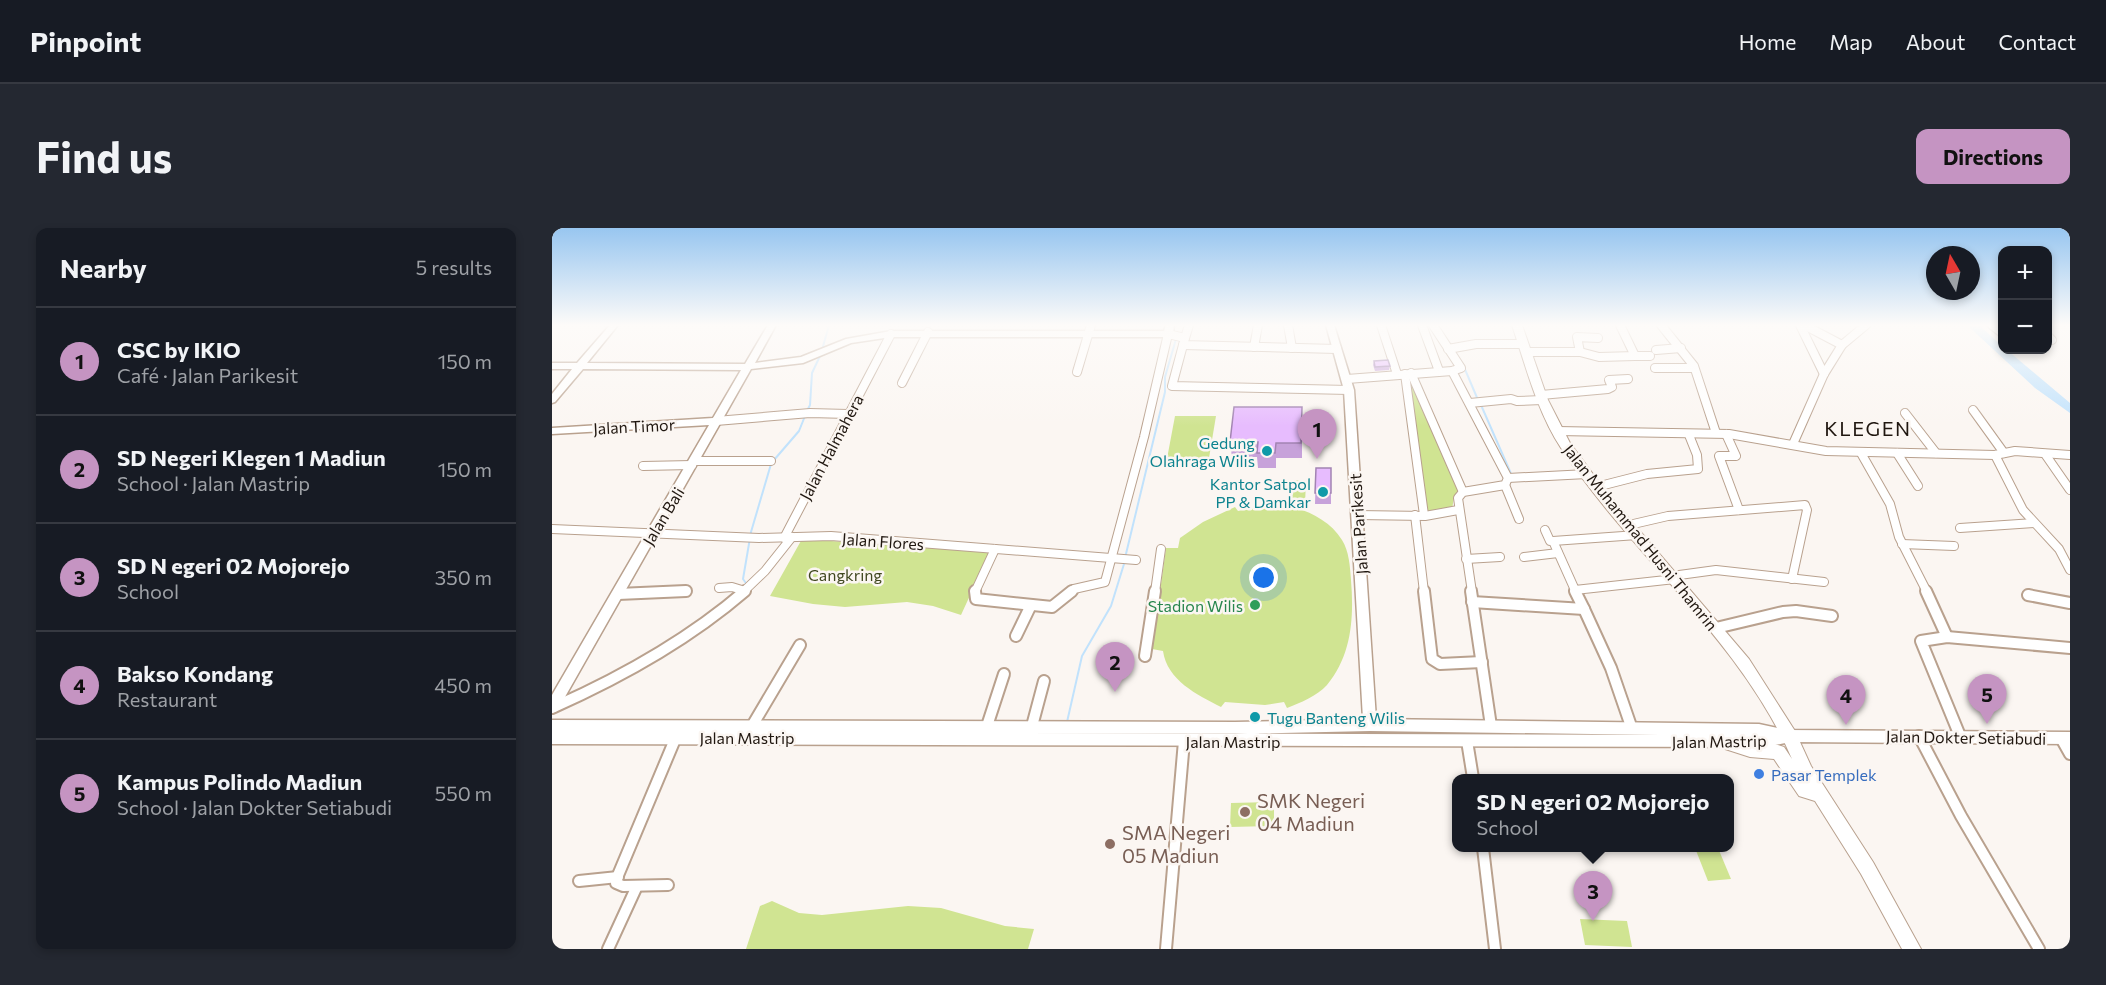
<!DOCTYPE html>
<meta charset="utf-8">
<style>
body{margin:0;font-family:Commissioner,sans-serif;background:#242831;color:#f1f3f6}
.controls{position:absolute;right:18px;top:18px;display:grid;overflow:hidden;border-radius:12px;box-shadow:0 3px 9px #0003}
.controls button{width:54px;height:54px;display:grid;place-items:center;padding:0;border:0;border-bottom:2px solid #363941;background:#171b24;color:#f1f3f6;font:30px sans-serif}
.compass{position:absolute;left:1374px;top:18px;width:54px;height:54px;border-radius:50%;background:#171b24;box-shadow:0 3px 9px #0003;rotate:351deg}
.you{position:absolute;left:712px;top:350px;width:21px;height:21px;margin:-15px;border:4px solid #fff;border-radius:50%;background:#1a73e8;box-shadow:0 0 0 9px #1a73e833}
.badge{display:grid;place-items:center;width:39px;height:39px;border-radius:50%;background:#c594c2;color:#111;font-size:20px;font-weight:700}
.pin{position:absolute;translate:-50% -50px;filter:drop-shadow(0 2px 3px #0008)}
.pin::after{content:'';position:absolute;top:32px;width:21px;height:18px;background:inherit;clip-path:polygon(0 0,100% 0,50% 100%)}
.popup{position:absolute;left:900px;top:546px;width:282px;height:78px;box-sizing:border-box;display:grid;place-content:center;border-radius:12px;background:#171b24;filter:drop-shadow(0 2px 4px #0005);font-size:20px;white-space:nowrap;color:#9ea1a6}
.popup b{font-size:22px;color:#f1f3f6}
.popup::after{content:'';position:absolute;left:50%;top:100%;margin-left:-12px;border:12px solid transparent;border-top-color:#171b24}
.list{margin:0;padding:0;list-style:none}
h2{display:flex;justify-content:space-between;align-items:center;height:78px;margin:0;padding:0 24px;font-size:26px}
h2 small{font-size:20px;font-weight:400;color:#9ea1a6}
.list li{display:grid;grid-template-columns:39px 1fr auto;gap:18px;align-items:center;box-sizing:border-box;height:108px;padding:0 24px;border-top:2px solid #363941}
.list b{display:block;font-size:22px;white-space:nowrap}
.list p{margin:0;font-size:20px;white-space:nowrap;color:#9ea1a6}
.list em{font-size:20px;font-style:normal;color:#9ea1a6}
.map{position:relative;flex:none;width:1518px;height:721px;overflow:hidden;border-radius:12px}
header{display:flex;align-items:center;gap:36px;box-sizing:border-box;height:84px;padding:0 30px;background:#171b24;border-bottom:2px solid #363941}
header strong{font-size:28px}
nav{display:flex;gap:33px;margin-inline-start:auto;font-size:21px}
.intro{display:flex;align-items:center;justify-content:space-between;box-sizing:border-box;height:144px;padding:0 36px}
h1{margin:0;font-size:42px}
.button{padding:15px 27px;border-radius:12px;background:#c594c2;color:#111;font-size:21px;font-weight:700}
main{display:flex;gap:36px;padding:0 36px}
aside{flex:1;background:#171b24;border-radius:12px;box-shadow:0 3px 9px #0003}
.map>svg:first-child{display:block}
</style>
<header>
<strong>Pinpoint</strong>
<nav><a>Home</a><a>Map</a><a>About</a><a>Contact</a></nav>
</header>
<div class="intro"><h1>Find us</h1><a class="button">Directions</a></div>
<main>
<aside>
<h2>Nearby<small>5 results</small></h2>
<ul class="list">
<li><span class="badge">1</span><div><b>CSC by IKIO</b><p>Café · Jalan Parikesit</p></div><em>150 m</em></li>
<li><span class="badge">2</span><div><b>SD Negeri Klegen 1 Madiun</b><p>School · Jalan Mastrip</p></div><em>150 m</em></li>
<li><span class="badge">3</span><div><b>SD N egeri 02 Mojorejo</b><p>School</p></div><em>350 m</em></li>
<li><span class="badge">4</span><div><b>Bakso Kondang</b><p>Restaurant</p></div><em>450 m</em></li>
<li><span class="badge">5</span><div><b>Kampus Polindo Madiun</b><p>School · Jalan Dokter Setiabudi</p></div><em>550 m</em></li>
</ul>
</aside>
<div class="map">
<svg width="1518" height="721" viewBox="0 0 1518 721">
<rect width="100%" height="100%" fill="#fbf6f2"/>
<g fill="#d0e492">
<polygon points="861,154 907,262 902,268 900,282 874,285 856,155"/>
<polygon points="623,188 664,188 656,236 614,236"/>
<polygon points="737,252 754,253 753,276 735,275"/>
<path d="M683,279L686,283L703,280L738,281L741,279C759,284 779,294 790,312C797,323 798,338 799,352C802,389 800,427 775,457C765,468 748,475 735,480L732,474L713,477L673,474L669,479C645,467 615,452 611,423L600,421L614,320H626L628,310L651,294Z"/>
<polygon points="250,311 438,324 409,387 381,378 355,374 293,379 261,376 218,368"/>
<polygon points="722,574 722,598 678,599 679,575"/>
<polygon points="1143,620 1166,620 1179,651 1156,653"/>
<polygon points="220,673 247,685 270,687 356,678 389,680 453,698 482,701 476,721 194,721 208,678"/>
<polygon points="1028,691 1075,693 1080,719 1033,717"/>
</g>
<g fill="none" stroke-linecap="round" stroke-linejoin="round">
<g stroke="#c1e2fc" stroke-width="2">
<polyline points="270,122 277,97"/>
<polyline points="912,139 926,172"/>
<polyline points="929,177 960,248"/>
<polyline points="255,183 258,177 260,145 268,128"/>
<polyline points="222,232 247,203 253,188"/>
<polyline points="573,330 613,164 613,149 624,111"/>
<polyline points="196,358 191,351 199,304 219,236"/>
<polyline points="515,494 530,428 559,378 572,336"/>
</g>
<polygon fill="#c1e2fc" fill-rule="evenodd" points="1415,97 1427,97 1450,118 1450,122 1455,122 1518,175 1518,185 1483,160"/>
<defs>
<g id="minor-far1">
<polyline points="736,97 740,120"/>
<polyline points="829,97 845,146"/>
<polyline points="870,97 887,143"/>
<polyline points="1109,97 1142,138 1164,205"/>
<polyline points="1248,97 1272,146"/>
<polyline points="1252,97 1290,117"/>
<polyline points="1440,97 1450,105"/>
<polyline points="1496,108 1500,112"/>
<polyline points="633,110 637,97"/>
<polyline points="631,117 620,158 797,162"/>
<polyline points="702,119 706,97"/>
<polyline points="896,121 924,116 971,116"/>
<polyline points="1104,122 1129,120"/>
<polyline points="974,124 1028,124 1025,109 1046,110"/>
<polyline points="1028,124 1047,129 1083,128 1068,97"/>
<polyline points="1083,128 1098,128"/>
<polyline points="1103,140 1142,140"/>
<polyline points="900,143 956,250 953,257 911,264 906,270 920,364"/>
<polyline points="525,144 539,97"/>
<polyline points="859,145 911,264"/>
<polyline points="853,146 872,287"/>
<polyline points="795,151 900,143 909,140 881,97"/>
<polyline points="350,155 376,104"/>
<polyline points="989,167 1056,161 1060,159 1057,152 1076,151"/>
<polyline points="918,175 959,171 965,173 990,172"/>
<polyline points="1421,182 1452,225"/>
<polyline points="1353,185 1384,225"/>
<polyline points="164,193 258,185 296,186"/>
<polyline points="1005,203 1177,206 1274,223 1443,227 1463,223 1518,227"/>
<polyline points="1174,206 1184,228 1167,228 1187,282"/>
<polyline points="1241,216 1272,146 1290,117 1314,97"/>
<polyline points="1309,225 1338,276 1347,309 1375,364"/>
<polyline points="1345,225 1366,258"/>
<polyline points="1493,226 1518,262"/>
<polyline points="1443,227 1471,282 1507,321 1518,342"/>
<polyline points="142,233 219,233"/>
<polyline points="91,238 140,237"/>
<polyline points="956,250 1035,246"/>
<polyline points="953,257 967,291"/>
<polyline points="1044,259 1095,246 1146,241 1145,227 1137,207"/>
<polyline points="806,287 873,288 906,282"/>
<polyline points="863,287 872,364"/>
<polyline points="1077,297 1116,288 1253,277 1255,282 1240,351"/>
<polyline points="1408,300 1482,295"/>
<polyline points="0,301 207,310 279,308 584,332"/>
<polyline points="993,302 998,313 1001,313 1023,362"/>
<polyline points="232,310 339,106"/>
<polyline points="1001,313 1085,307"/>
<polyline points="1350,316 1402,318"/>
<polyline points="972,329 1006,325"/>
<polyline points="914,331 948,329"/>
<polyline points="1120,348 1164,342 1272,354"/>
<polyline points="167,360 180,359 193,363"/>
<polyline points="104,364 134,363"/>
<polyline points="191,364 213,343 240,309"/>
<polyline points="423,364 443,321"/>
<polyline points="518,364 522,361 553,354 592,209 616,106 633,110 631,117 785,121"/>
<polyline points="603,364 609,321"/>
<polyline points="1024,364 1023,362 1123,351"/>
</g>
<g id="minor">
<polyline points="423,363 424,371 500,379 520,363"/>
<polyline points="872,363 880,431 888,436 930,434"/>
<polyline points="919,363 939,498"/>
<polyline points="1374,363 1395,409"/>
<polyline points="66,366 134,363"/>
<polyline points="1476,367 1518,375"/>
<polyline points="920,374 1032,381 1023,363"/>
<polyline points="1032,381 1059,440 1080,501"/>
<polyline points="1164,400 1231,384 1244,383 1280,388"/>
<polyline points="464,408 479,377"/>
<polyline points="593,428 603,363"/>
<path d="M0,480C70,449 135,413 193,363"/>
<polyline points="200,498 248,417"/>
<polyline points="435,498 452,446"/>
<polyline points="480,498 492,453"/>
<polyline points="1367,508 1409,588 1487,721"/>
<polyline points="1408,508 1369,413 1395,409 1518,420"/>
<polyline points="1509,510 1518,526"/>
<polyline points="915,513 921,550"/>
<polyline points="931,620 943,721"/>
<polyline points="27,653 66,649"/>
<polyline points="116,657 71,658 64,655 64,652 124,509"/>
<polyline points="56,721 85,658"/>
<polyline points="614,721 632,513"/>
</g>
<g id="major">
<polygon points="58,97 66,97 35,135 193,136 216,97 224,97 203,135 249,129 294,111 339,103 612,103 614,97 622,97 621,106 616,109 339,109 299,115 251,135 199,141 5,483 0,485 0,467 157,197 0,206 0,200 161,190 189,142 31,141 3,174 0,175 0,166 20,141 0,141 0,135 25,135"/>
<path d="M774,97H782L802,162L824,491L1207,496L1235,502L1518,504V516L1238,514L1214,519L0,516V492L683,494L811,491L792,162ZM818,503L1108,507L449,505L683,506Z"/>
</g>
<path id="highway" d="M960,97H970L996,172L1018,215L1052,261L1197,431L1243,503L1259,538L1321,634L1369,721H1350L1309,646L1263,573L1247,568L1222,531L1198,529L1167,519L1164,514L1167,509L1172,507L1198,515L1226,517L1232,519L1240,531C1190,414 1079,326 1009,220C985,183 974,139 960,97Z"/>
</defs>
<use href="#minor-far1" stroke="#b9a18e" stroke-width="10"/>
<use href="#minor" stroke="#b9a18e" stroke-width="14"/>
<use href="#major" stroke="#b9a18e" stroke-width="3"/>
<use href="#highway" stroke="#b9a18e" stroke-width="2"/>
<use href="#minor-far1" stroke="#fff" stroke-width="8"/>
<use href="#minor" stroke="#fff" stroke-width="10"/>
<use href="#major" fill="#fff" fill-rule="evenodd"/>
<use href="#highway" fill="#fff" fill-rule="evenodd"/>
</g>
<g fill="#c7a2da">
<polygon points="822,133 838,138 837,142 823,143 821,137"/>
<polygon points="750,179 750,230 724,230 724,240 706,240 705,229 680,229 678,214"/>
<polygon points="764,240 779,240 779,276 763,276"/>
</g>
<g fill="#e7bcfe" stroke="#a284b2" stroke-width="1.5">
<polygon points="836,132 838,138 823,139 822,133"/>
<polygon points="682,179 750,179 749,215 724,215 723,225 705,225 706,214 678,214"/>
<polygon points="764,240 779,240 779,265 763,265"/>
</g>
<linearGradient id="sky" x2="0" y2="1"><stop stop-color="#98c6f0"/><stop offset="0.49" stop-color="#fdfbf9"/><stop offset="1" stop-color="#fdfbf9" stop-opacity="0"/></linearGradient>
<rect width="1518" height="198" fill="url(#sky)"/>
<g fill="#0f9aa8" stroke="#fbf6f2" stroke-width="2">
<circle cx="715" cy="223" r="6"/>
<circle cx="771" cy="264" r="6"/>
<circle cx="703" cy="489" r="6"/>
</g>
<circle fill="#2e9e5b" stroke="#fbf6f2" stroke-width="2" cx="703" cy="377" r="6"/>
<circle fill="#3f7fe0" stroke="#fbf6f2" stroke-width="2" cx="1207" cy="546" r="6"/>
<g fill="#8d6e63" stroke="#fbf6f2" stroke-width="2">
<circle cx="693" cy="584" r="6"/>
<circle cx="558" cy="616" r="6"/>
</g>
<g text-anchor="middle" dominant-baseline="central" stroke-width="5" stroke-linejoin="round" paint-order="stroke">
<g font-size="16" fill="#201710" stroke="#fbf6f2">
<text transform="translate(82 198) rotate(-3)">Jalan Timor</text>
<text transform="translate(279 219) rotate(-62)">Jalan Halmahera</text>
<text transform="translate(111 288) rotate(-59)">Jalan Bali</text>
<text transform="translate(806 296) rotate(-94)">Jalan Parikesit</text>
<text transform="translate(1089 309) rotate(51)">Jalan Muhammad Husni Thamrin</text>
<text transform="translate(331 313) rotate(4)">Jalan Flores</text>
<text x="195" y="509">Jalan Mastrip</text>
<text transform="translate(1414 509) rotate(1)">Jalan Dokter Setiabudi</text>
<text x="681" y="513">Jalan Mastrip</text>
<text transform="translate(1167 513) rotate(-1)">Jalan Mastrip</text>
</g>
<g font-size="16" fill="#0d838f" stroke="#fbf6f2" text-anchor="end">
<text x="703" y="214">Gedung<tspan x="703" dy="18">Olahraga Wilis</tspan></text>
<text x="759" y="255">Kantor Satpol<tspan x="759" dy="18">PP &amp; Damkar</tspan></text>
<text x="715" y="489" text-anchor="start">Tugu Banteng Wilis</text>
</g>
<g font-size="16" fill="#3f471f" stroke="#fbf6f2">
<text x="293" y="346">Cangkring</text>
</g>
<g font-size="16" fill="#27864d" stroke="#fbf6f2" text-anchor="end">
<text x="691" y="377">Stadion Wilis</text>
</g>
<g font-size="16" fill="#366cbe" stroke="#fbf6f2" text-anchor="start">
<text x="1219" y="546">Pasar Templek</text>
</g>
<g font-size="20" letter-spacing="1.5" fill="#201710" stroke="#fbf6f2">
<text x="1316" y="200">KLEGEN</text>
</g>
<g font-size="20" fill="#785e54" stroke="#fbf6f2" text-anchor="start">
<text x="705" y="572">SMK Negeri<tspan x="705" dy="23">04 Madiun</tspan></text>
<text x="570" y="604">SMA Negeri<tspan x="570" dy="23">05 Madiun</tspan></text>
</g>
</g>
</svg>
<div class="controls">
<button>+</button>
<button>−</button>
</div>
<svg class="compass" viewBox="-18 -18 36 36"><path d="M0-13l5 13h-10z" fill="#e53935"/><path d="M0 13l5-13h-10z" fill="#9ea1a6"/></svg>
<div class="you"></div>
<div class="pin badge" style="left:765px;top:231px">1</div>
<div class="pin badge" style="left:563px;top:464px">2</div>
<div class="pin badge" style="left:1041px;top:693px">3</div>
<div class="popup"><b>SD N egeri 02 Mojorejo</b>School</div>
<div class="pin badge" style="left:1294px;top:497px">4</div>
<div class="pin badge" style="left:1435px;top:496px">5</div>
</div>
</main>
